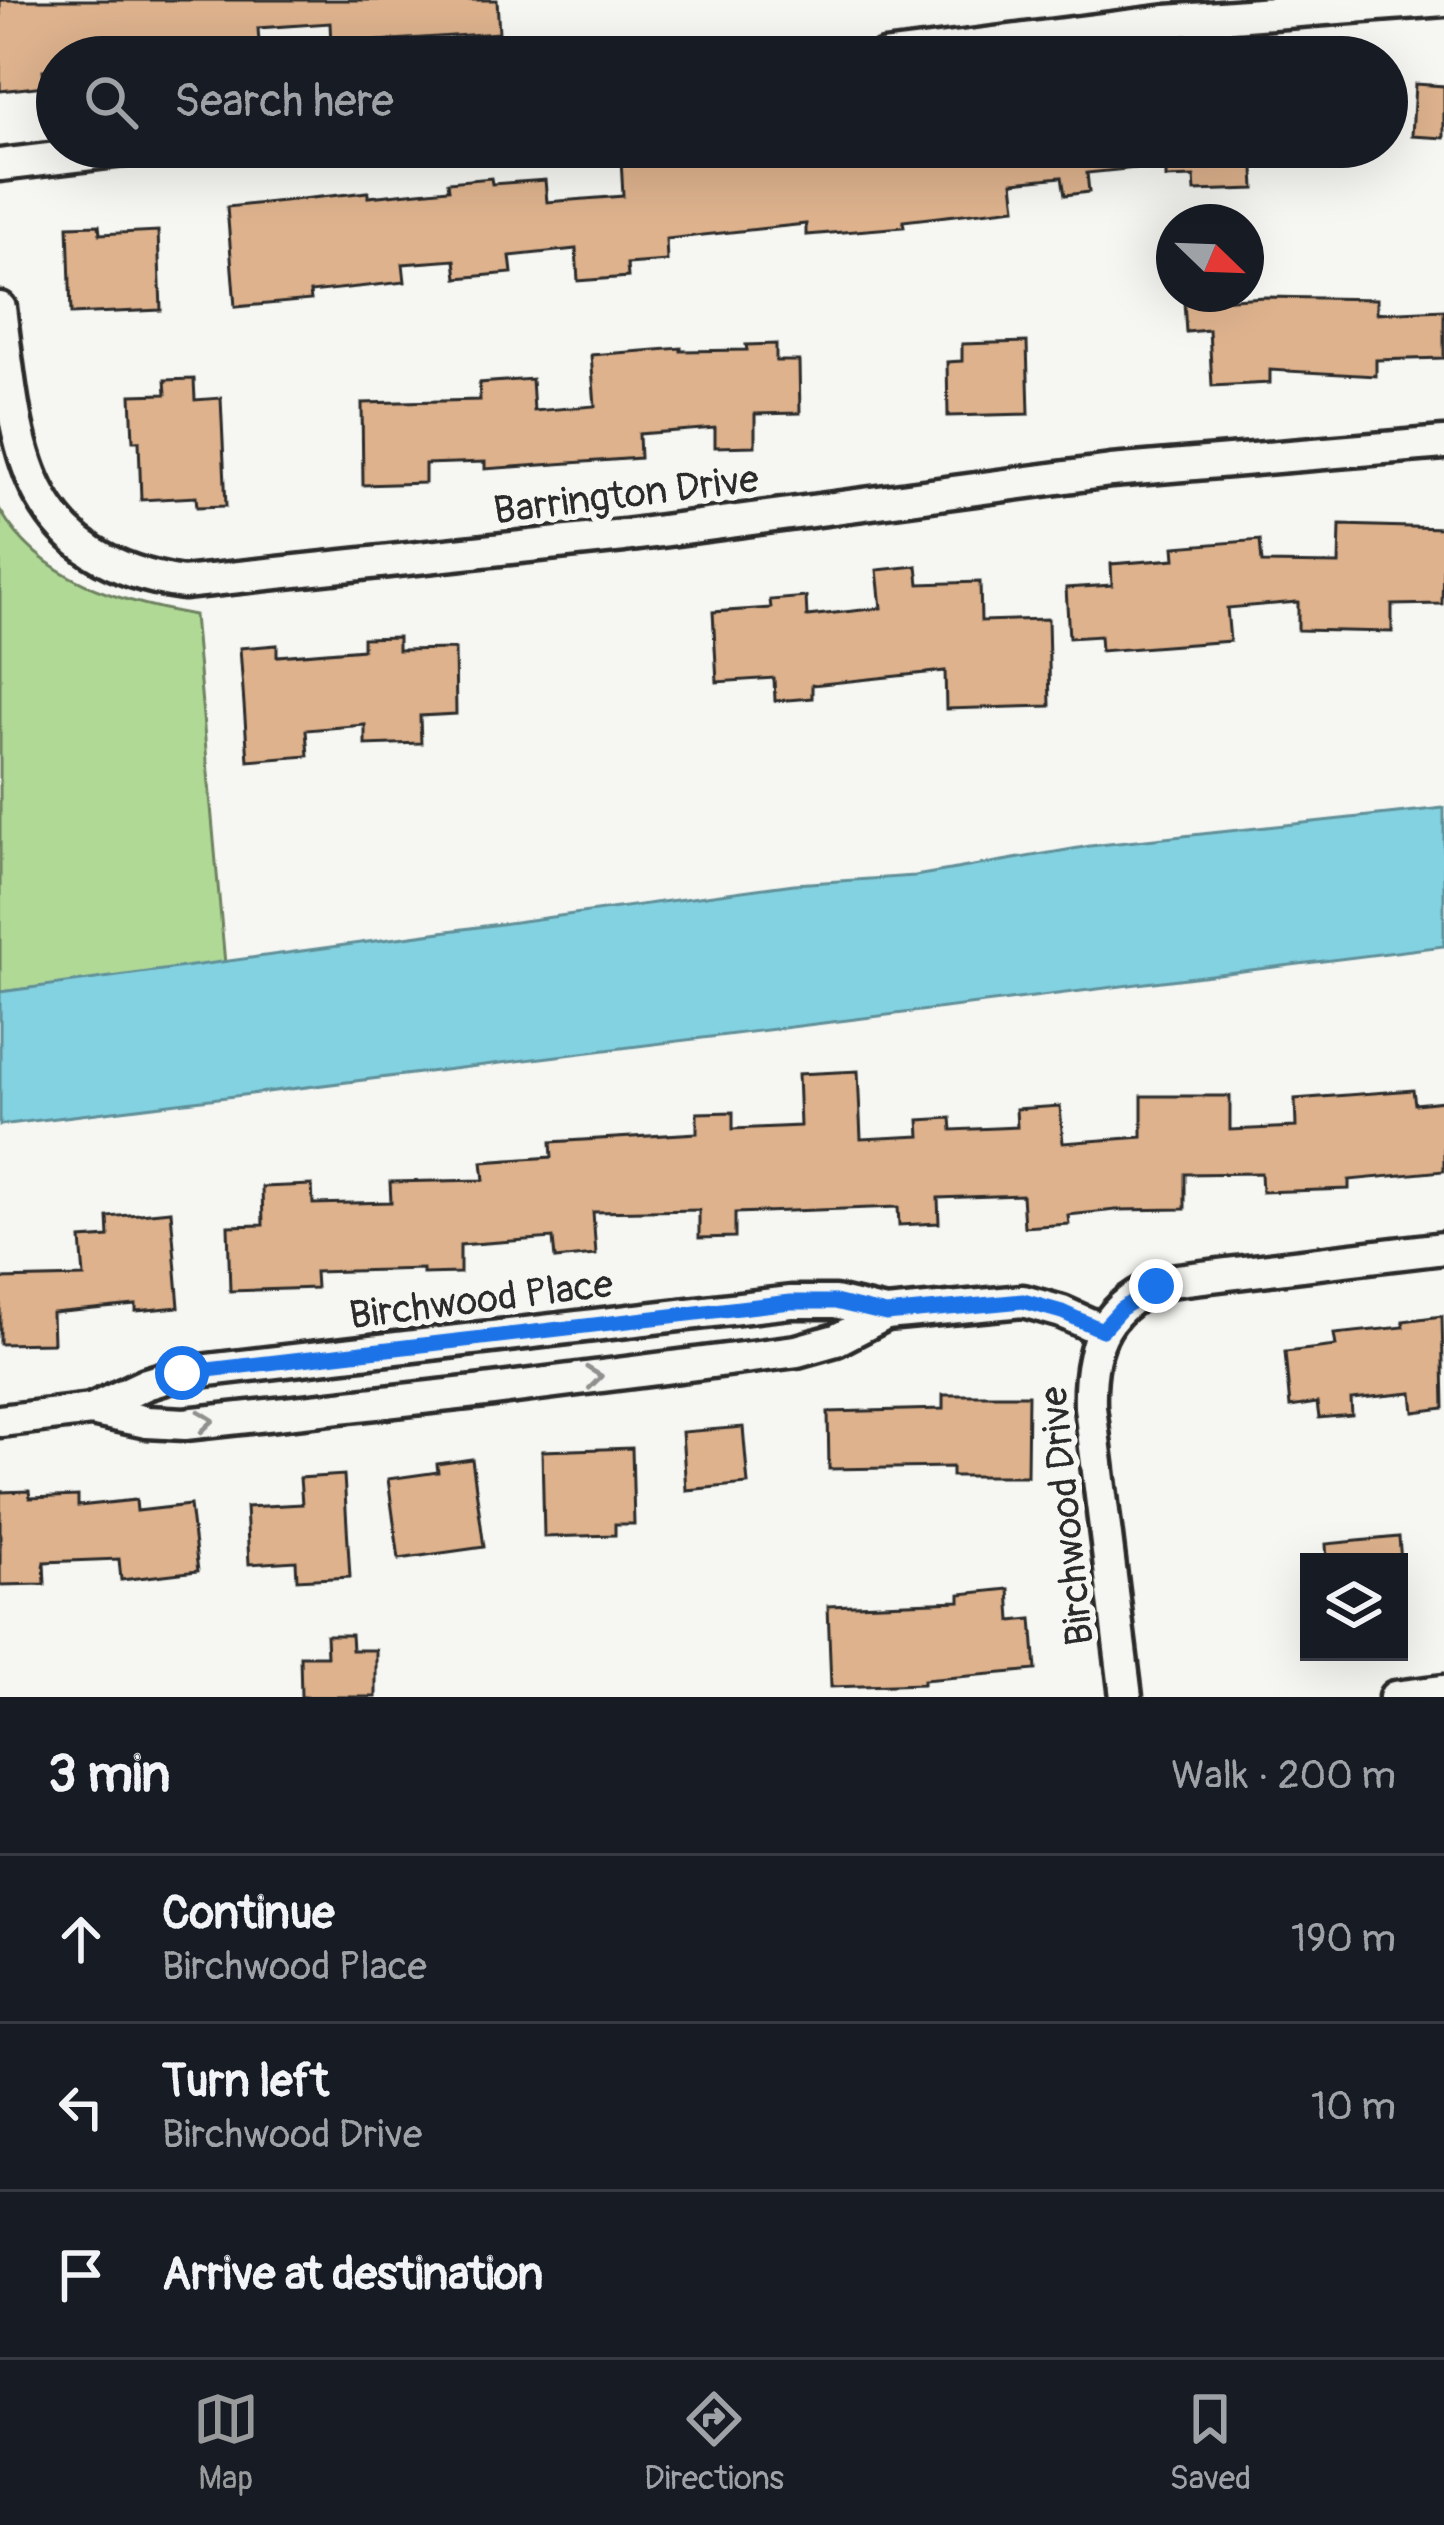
<!DOCTYPE html>
<meta charset="utf-8">
<style>
body{margin:0;font-family:Pangolin,sans-serif;background:#242831;color:#f1f3f6}
.controls{position:absolute;right:36px;bottom:36px;display:grid;overflow:hidden;border-radius:0px;box-shadow:0 12px 48px #0002}
.controls button{width:108px;height:108px;display:grid;place-items:center;padding:0;border:0;border-bottom:3px solid #363941;background:#171b24;color:#f1f3f6;font:60px sans-serif}
.compass{position:absolute;left:1156px;top:204px;width:108px;height:108px;border-radius:50%;background:#171b24;box-shadow:0 12px 48px #0002;rotate:113deg}
.stop{position:absolute;width:36px;height:36px;margin:-27px;border:9px solid #1a73e8;border-radius:50%;background:#fff}
.stop.end{background:#1a73e8;border-color:#fff;box-shadow:0 3px 12px #0008}
.list{margin:0;padding:0;list-style:none}
h2{display:flex;justify-content:space-between;align-items:center;height:156px;margin:0;padding:0 48px;font-size:51px}
h2 small{font-size:39px;font-weight:400;color:#9ea1a6}
.list li{display:grid;grid-template-columns:78px 1fr auto;gap:36px;align-items:center;box-sizing:border-box;height:168px;padding:0 48px;border-top:3px solid #363941}
.list b{display:block;font-size:45px;white-space:nowrap}
.list p{margin:0;font-size:39px;white-space:nowrap;color:#9ea1a6}
.list em{font-size:39px;font-style:normal;color:#9ea1a6}
.icon{flex:none;width:66px;height:66px;fill:none;stroke:currentColor;stroke-width:2;stroke-linecap:round;stroke-linejoin:round}
.map{position:relative;flex:none;width:1444px;height:1697px;overflow:hidden}
.search{position:absolute;background:#171b24;box-shadow:0 12px 48px #0002;left:36px;right:36px;top:36px;height:132px;display:flex;align-items:center;gap:30px;box-sizing:border-box;padding:0 42px;border-radius:66px;color:#9ea1a6;font-size:45px}
.sheet{height:660px;background:#171b24}
nav{display:flex;justify-content:space-around;align-items:center;box-sizing:border-box;height:168px;border-top:3px solid #363941;background:#171b24;font-size:33px;color:#9ea1a6}
nav a{display:grid;justify-items:center;gap:6px}
nav .on{color:#98999b}
.map>svg:first-child{display:block}
</style>
<div class="map">
<svg width="1444" height="1697" viewBox="0 0 1444 1697">
<rect width="100%" height="100%" fill="#f6f6f2"/>
<filter id="ink" filterUnits="userSpaceOnUse"><feTurbulence type="fractalNoise" baseFrequency=".00833" numOctaves="2"/><feDisplacementMap in="SourceGraphic" scale="24" xChannelSelector="R" yChannelSelector="G"/><feConvolveMatrix kernelMatrix="1 2 1 2 8 2 1 2 1" color-interpolation-filters="sRGB"/></filter>
<g filter="url(#ink)">
<path fill="#b0d996" stroke="#6e8260" stroke-width="3" d="M0,510C42,581 117,601 194,615L225,964L0,992Z"/>
<polygon fill="#83d2e1" stroke="#608f98" stroke-width="3" points="1444,808 1444,946 0,1125 0,992 794,884 915,876 1090,846"/>
<g fill="#ddb28d" stroke="#2b2b2b" stroke-width="3">
<polygon points="0,0 497,0 499,33 331,44 330,23 258,28 260,57 57,57 57,68 43,70 45,86 0,91"/>
<polygon points="1415,84 1444,86 1444,138 1412,136"/>
<polygon points="858,147 898,147 898,157 984,147 1253,147 1255,189 1195,191 1194,177 1166,178 1166,165 1087,173 1089,192 1065,195 1062,177 1013,182 1016,208 903,221 904,227 806,235 806,224 666,239 667,261 627,264 628,277 578,281 576,249 510,256 512,273 457,278 455,260 403,264 405,282 310,292 311,300 235,307 227,207 368,192 368,197 449,189 448,182 491,178 492,184 545,180 547,202 623,196 621,159 723,150 724,160 773,155 773,159 858,153"/>
<polygon points="99,225 100,234 158,231 161,310 71,314 68,226"/>
<polygon points="1265,297 1377,299 1377,313 1444,310 1444,358 1376,360 1376,376 1270,370 1270,383 1212,386 1209,330 1186,332 1184,302"/>
<polygon points="1027,342 1029,414 948,416 947,362 962,361 962,344"/>
<polygon points="776,344 776,361 799,361 800,413 755,414 755,446 715,447 715,428 639,434 640,458 485,469 485,462 425,464 425,483 363,485 362,403 480,400 479,383 532,379 534,411 595,406 591,355 681,348 681,351 747,350 746,345"/>
<polygon points="194,379 195,400 221,398 226,506 197,507 196,497 141,500 139,441 133,441 131,395 166,394 165,380"/>
<polygon points="1340,525 1444,528 1442,604 1392,605 1392,632 1298,630 1298,602 1227,608 1230,641 1101,651 1100,636 1069,638 1066,588 1112,585 1111,564 1175,559 1174,547 1260,540 1262,563 1339,564"/>
<polygon points="917,566 919,584 980,582 981,621 1048,619 1050,706 946,709 945,671 812,685 812,698 775,701 774,678 717,682 713,612 771,608 770,600 806,597 807,616 881,608 877,570"/>
<polygon points="398,637 398,650 455,649 456,714 420,716 421,743 365,745 365,725 306,730 308,756 248,761 240,648 277,645 277,656 363,649 363,638"/>
<polygon points="858,1071 861,1139 920,1136 919,1120 951,1118 952,1130 1017,1127 1016,1109 1060,1106 1063,1143 1142,1137 1142,1096 1230,1096 1230,1130 1296,1127 1295,1099 1413,1090 1415,1104 1444,1101 1444,1171 1349,1180 1349,1189 1262,1192 1261,1173 1185,1174 1185,1209 1116,1210 1068,1215 1069,1224 1024,1227 1022,1195 938,1198 939,1223 899,1225 898,1207 735,1213 735,1237 699,1238 699,1210 593,1212 596,1255 555,1259 553,1238 460,1245 460,1273 423,1274 423,1269 315,1272 316,1288 230,1291 228,1226 263,1225 262,1187 312,1185 313,1204 391,1202 390,1182 484,1180 482,1162 552,1157 551,1142 697,1133 697,1113 733,1112 733,1129 800,1126 798,1074"/>
<polygon points="171,1211 179,1307 136,1311 136,1305 52,1313 53,1343 0,1344 0,1279 84,1277 81,1239 109,1237 108,1217"/>
<polygon points="1442,1316 1444,1408 1414,1412 1412,1393 1351,1399 1352,1415 1319,1418 1317,1403 1290,1407 1285,1352 1336,1346 1334,1334 1404,1327 1403,1321"/>
<polygon points="943,1395 1028,1395 1027,1476 952,1476 952,1467 829,1469 828,1412 943,1409"/>
<polygon points="743,1427 748,1484 686,1490 682,1432"/>
<polygon points="632,1448 634,1524 615,1524 615,1535 544,1537 542,1451"/>
<polygon points="472,1459 484,1547 399,1559 388,1479 438,1472 437,1464"/>
<polygon points="344,1475 350,1577 297,1580 296,1561 249,1564 246,1507 302,1504 300,1478"/>
<polygon points="29,1491 30,1498 78,1496 78,1506 136,1500 137,1511 190,1505 198,1571 121,1580 119,1559 44,1562 45,1584 0,1585 0,1492"/>
<polygon points="1399,1537 1401,1562 1327,1562 1326,1544"/>
<polygon points="1009,1589 1011,1621 1032,1619 1036,1670 923,1680 923,1684 831,1687 828,1606 960,1601 960,1594"/>
<polygon points="326,1635 351,1635 352,1650 376,1650 376,1697 301,1697 300,1656 327,1656"/>
</g>
<g fill="none" stroke-linecap="round" stroke-linejoin="round">
<defs>
<g id="minor">
<polyline points="884,57 1167,21 1444,0"/>
<polyline points="0,165 150,147"/>
<path d="M0,308C17,441 18,559 183,583L624,536L1111,471L1444,443"/>
<polyline points="886,1314 1023,1301 1062,1312 1102,1330"/>
<polyline points="0,1421 91,1410 147,1422 185,1424 485,1391 797,1351 836,1340 886,1314 835,1302 791,1302 182,1373 146,1384 91,1410"/>
<path d="M1126,1697L1090,1407C1088,1344 1106,1302 1169,1281L1444,1248"/>
<polyline points="1395,1697 1444,1691"/>
</g>
</defs>
<use href="#minor" stroke="#2b2b2b" stroke-width="39"/>
<use href="#minor" stroke="#f6f6f2" stroke-width="30"/>
</g>
<defs><path id="oneway-chevron" d="M-2-3.5L2.5 0L-2 3.5" fill="none" stroke-width="1.6" stroke-linecap="round" stroke-linejoin="round" transform="scale(3)"/></defs>
<g stroke="#90908e">
<use href="#oneway-chevron" transform="translate(594 1377) rotate(-7)"/>
<use href="#oneway-chevron" transform="translate(206 1421) rotate(-6)"/>
</g>
</g>
<g fill="none" stroke-linecap="round" stroke-linejoin="round" filter="url(#ink)">
<polyline stroke="#1a73e8" stroke-width="15" points="182,1373 791,1302 835,1302 886,1314 1023,1301 1062,1312 1102,1330 1121,1309 1156,1286"/>
</g>
<g text-anchor="middle" dominant-baseline="central" stroke-width="12" stroke-linejoin="round" paint-order="stroke">
<g font-size="39" fill="#2b2b2b" stroke="#f6f6f2">
<text transform="translate(626 495) rotate(-7)">Barrington Drive</text>
<text transform="translate(481 1300) rotate(-7)">Birchwood Place</text>
<text transform="translate(1067 1516) rotate(-96)">Birchwood Drive</text>
</g>
</g>
</svg>
<div class="controls">
<button><svg class="icon" aria-label="layers" viewBox="0 0 24 24"><path d="M12 4l9 5-9 5-9-5zM3 14l9 5 9-5"/></svg></button>
</div>
<svg class="compass" viewBox="-18 -18 36 36"><path d="M0-13l5 13h-10z" fill="#e53935"/><path d="M0 13l5-13h-10z" fill="#9ea1a6"/></svg>
<div class="stop" style="left:182px;top:1373px"></div>
<div class="stop end" style="left:1156px;top:1286px"></div>
<div class="search"><svg class="icon" aria-label="search" viewBox="0 0 24 24"><circle cx="10" cy="10" r="6"/><path d="M15 15l6 6"/></svg>Search here</div>
</div>
<section class="sheet">
<h2>3 min<small>Walk · 200 m</small></h2>
<ul class="list">
<li><svg class="icon" aria-label="ahead" viewBox="0 0 24 24"><path d="M12 20V5M6 11l6-6 6 6"/></svg><div><b>Continue</b><p>Birchwood Place</p></div><em>190 m</em></li>
<li><svg class="icon" aria-label="left" viewBox="0 0 24 24"><path d="M17 20v-9H6M10 6l-5 5 5 5"/></svg><div><b>Turn left</b><p>Birchwood Drive</p></div><em>10 m</em></li>
<li><svg class="icon" aria-label="arrive" viewBox="0 0 24 24"><path d="M6 21V4h12l-3 4 3 4H6"/></svg><div><b>Arrive at destination</b></div></li>
</ul>
</section>
<nav>
<a class="on"><svg class="icon" aria-label="map" viewBox="0 0 24 24"><path d="M3 6l6-2 6 2 6-2v14l-6 2-6-2-6 2zM9 4v14M15 6v14"/></svg>Map</a>
<a><svg class="icon" aria-label="directions" viewBox="0 0 24 24"><path d="M12 3l9 9-9 9-9-9zM9 14v-3h6M13 9l2 2-2 2"/></svg>Directions</a>
<a><svg class="icon" aria-label="saved" viewBox="0 0 24 24"><path d="M7 4h10v16l-5-4-5 4z"/></svg>Saved</a>
</nav>
